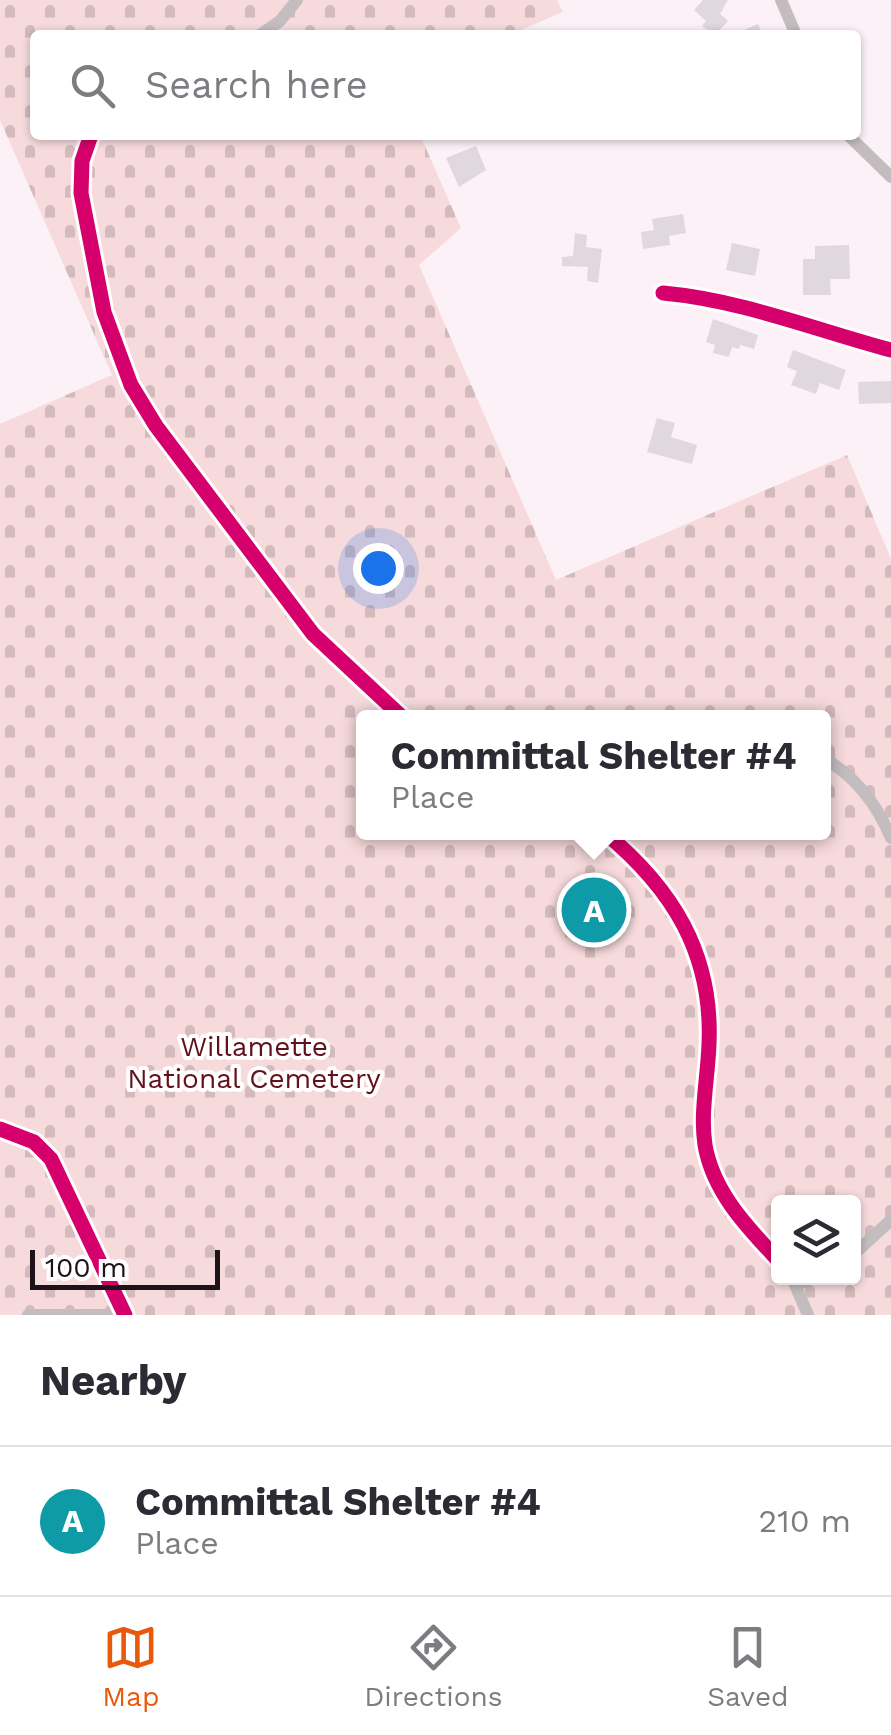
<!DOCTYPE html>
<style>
body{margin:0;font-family:"Work Sans",sans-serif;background:#f2f2f3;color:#2b2b33}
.controls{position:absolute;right:30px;bottom:30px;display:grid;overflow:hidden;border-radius:10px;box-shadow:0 2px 8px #0004}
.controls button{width:90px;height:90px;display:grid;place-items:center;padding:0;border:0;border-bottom:2px solid #e1e1e2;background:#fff;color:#2b2b33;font:50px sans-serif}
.scale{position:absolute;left:30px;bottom:25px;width:190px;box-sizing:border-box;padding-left:10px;border:5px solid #1c1217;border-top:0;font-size:28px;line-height:35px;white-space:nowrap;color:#1c1217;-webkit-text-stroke:8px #fff;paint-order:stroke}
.you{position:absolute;left:378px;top:568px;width:35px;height:35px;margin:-25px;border:8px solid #fff;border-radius:50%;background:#1a73e8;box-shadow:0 0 0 15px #1a73e833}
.badge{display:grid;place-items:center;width:65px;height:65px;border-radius:50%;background:#ea580c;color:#fff;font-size:32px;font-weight:700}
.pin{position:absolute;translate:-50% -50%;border:5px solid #fff;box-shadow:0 2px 10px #0006}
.popup{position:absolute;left:356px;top:710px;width:475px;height:130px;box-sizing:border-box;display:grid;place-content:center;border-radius:10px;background:#fff;filter:drop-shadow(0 2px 8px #0005);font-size:32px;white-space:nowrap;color:#7c7c81}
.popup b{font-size:38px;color:#2b2b33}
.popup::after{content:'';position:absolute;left:50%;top:100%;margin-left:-20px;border:20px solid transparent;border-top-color:#fff}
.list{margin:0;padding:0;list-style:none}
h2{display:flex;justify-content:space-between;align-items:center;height:130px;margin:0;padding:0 40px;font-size:42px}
h2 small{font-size:32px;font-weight:400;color:#7c7c81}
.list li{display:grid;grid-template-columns:65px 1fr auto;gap:30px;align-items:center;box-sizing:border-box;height:150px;padding:0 40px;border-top:2px solid #e1e1e2}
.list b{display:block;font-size:38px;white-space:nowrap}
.list p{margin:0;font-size:32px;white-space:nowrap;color:#7c7c81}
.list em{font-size:32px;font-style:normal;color:#7c7c81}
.icon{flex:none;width:55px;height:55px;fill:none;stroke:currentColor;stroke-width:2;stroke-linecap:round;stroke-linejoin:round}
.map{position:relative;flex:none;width:891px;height:1315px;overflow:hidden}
.search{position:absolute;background:#fff;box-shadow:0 2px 8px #0004;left:30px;right:30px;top:30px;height:110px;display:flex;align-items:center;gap:25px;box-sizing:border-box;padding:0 35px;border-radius:10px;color:#7c7c81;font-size:38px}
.sheet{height:280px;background:#fff}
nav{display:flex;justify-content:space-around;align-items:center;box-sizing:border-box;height:140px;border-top:2px solid #e1e1e2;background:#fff;font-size:28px;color:#7c7c81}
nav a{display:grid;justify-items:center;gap:5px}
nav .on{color:#ea580c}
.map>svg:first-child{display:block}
</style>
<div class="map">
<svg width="891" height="1315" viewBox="0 0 891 1315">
<defs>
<pattern id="cemetery-stones" width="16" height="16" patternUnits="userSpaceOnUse" patternTransform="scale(2.5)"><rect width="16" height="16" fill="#f7dadc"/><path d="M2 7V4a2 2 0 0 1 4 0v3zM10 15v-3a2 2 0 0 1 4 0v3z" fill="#d3babc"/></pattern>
</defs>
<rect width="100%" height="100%" fill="#fbf1f6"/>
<path fill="url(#cemetery-stones)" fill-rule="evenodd" d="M0,0H557L563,12L509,35H35V135H420L461,228L419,265L556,580L847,455L891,559V1315H0V424L112,375L0,120ZM364,718H824V832H364ZM778,1202H854V1278H778Z"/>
<g fill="#e1d8df">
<polygon points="703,0 728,0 720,14 728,21 715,35 702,26 706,21 694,10"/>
<polygon points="758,24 763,35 733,35"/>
<polygon points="476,146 486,170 459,187 446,158"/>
<polygon points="683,214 686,233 669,236 670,245 643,249 641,232 654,230 652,219"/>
<polygon points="575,233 587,235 586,247 602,249 598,283 587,281 588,267 562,266 562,257 573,256"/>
<polygon points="732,243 760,249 755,276 726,270"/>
<polygon points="849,245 850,279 830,279 831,295 803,295 803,259 815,259 815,246"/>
<polygon points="713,319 758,335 754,349 740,345 739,349 732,347 729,357 713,353 715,345 706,342"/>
<polygon points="793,350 846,370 839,390 820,383 816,394 791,385 797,371 787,367"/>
<polygon points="891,381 891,403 859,404 858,382"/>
<polygon points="657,418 675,423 671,437 697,445 692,464 647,452"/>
<polygon points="599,899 605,915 589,920 583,905"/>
</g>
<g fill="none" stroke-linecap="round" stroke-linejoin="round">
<g stroke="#c3bdbf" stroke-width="12">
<polyline points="781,0 796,35"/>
<polyline points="260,35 280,21 297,0"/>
<polyline points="91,135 82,161 81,193 104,312 131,385 156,426 313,634 403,718"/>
<polyline points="848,135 891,177"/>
<path d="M663,293C741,300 816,330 891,350"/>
<path d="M824,758C856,777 877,804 891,838"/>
<path d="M604,832C672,888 713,953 709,1044C708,1076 700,1113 705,1145C713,1192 747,1227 778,1260"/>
<polyline points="0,1129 34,1142 51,1159 125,1315"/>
<polyline points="854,1254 891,1220"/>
<polyline points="792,1278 808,1315"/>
<polyline points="797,1285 812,1278"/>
<polyline points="28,1315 119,1315"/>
</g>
<defs>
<g id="cycleway">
<polyline points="91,135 82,161 81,193 104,312 131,385 156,426 313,634 403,718"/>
<path d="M663,293C741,300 816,330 891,350"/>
<path d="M604,832C672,888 713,953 709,1044C708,1076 700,1113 705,1145C713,1192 747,1227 778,1260"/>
<polyline points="0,1129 34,1142 51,1159 125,1315"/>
</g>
</defs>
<use href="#cycleway" stroke="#fff" stroke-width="21"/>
<use href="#cycleway" stroke="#d6006c" stroke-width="15"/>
</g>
<g text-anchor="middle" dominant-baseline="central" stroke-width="8" stroke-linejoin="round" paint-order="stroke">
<g font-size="28" fill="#62111a" stroke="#fff">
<text x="254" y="1046">Willamette<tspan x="254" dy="32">National Cemetery</tspan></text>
</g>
</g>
</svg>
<div class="controls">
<button><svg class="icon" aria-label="layers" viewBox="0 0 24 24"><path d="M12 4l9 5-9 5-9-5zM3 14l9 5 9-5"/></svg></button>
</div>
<div class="scale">100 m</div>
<div class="you"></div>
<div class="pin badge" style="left:594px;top:910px;background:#0f9aa8">A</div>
<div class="popup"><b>Committal Shelter #4</b>Place</div>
<div class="search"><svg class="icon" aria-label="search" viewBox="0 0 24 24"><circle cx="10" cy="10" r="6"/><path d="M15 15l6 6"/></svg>Search here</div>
</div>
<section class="sheet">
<h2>Nearby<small></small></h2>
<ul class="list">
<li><span class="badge" style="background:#0f9aa8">A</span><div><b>Committal Shelter #4</b><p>Place</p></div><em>210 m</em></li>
</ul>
</section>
<nav>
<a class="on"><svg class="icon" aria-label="map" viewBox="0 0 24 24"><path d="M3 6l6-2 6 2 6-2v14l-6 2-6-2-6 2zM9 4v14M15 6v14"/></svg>Map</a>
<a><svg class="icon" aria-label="directions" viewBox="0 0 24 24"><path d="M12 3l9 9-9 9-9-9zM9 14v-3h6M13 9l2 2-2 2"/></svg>Directions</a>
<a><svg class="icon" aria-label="saved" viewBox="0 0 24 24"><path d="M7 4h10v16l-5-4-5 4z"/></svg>Saved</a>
</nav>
